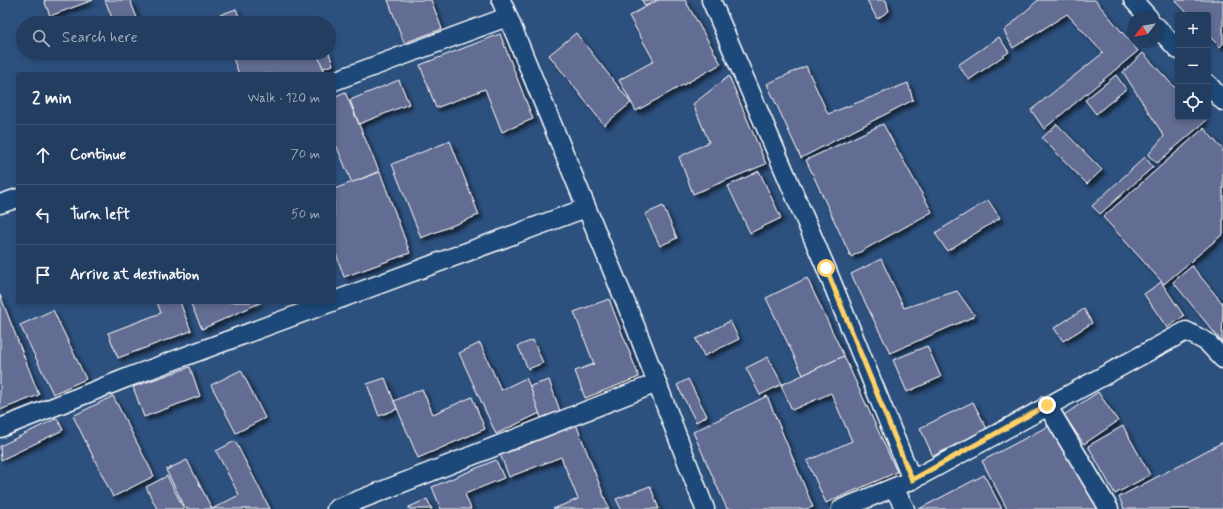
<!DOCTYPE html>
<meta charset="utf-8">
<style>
body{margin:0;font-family:Mynerve,sans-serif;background:#2a4465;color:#f1f3f6}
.controls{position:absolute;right:12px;top:12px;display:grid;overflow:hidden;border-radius:4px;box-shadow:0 2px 6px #0003}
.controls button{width:36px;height:36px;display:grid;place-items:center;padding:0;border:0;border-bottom:1px solid #3f5674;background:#223d5f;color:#f1f3f6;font:20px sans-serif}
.compass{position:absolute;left:1127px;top:12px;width:36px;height:36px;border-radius:50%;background:#223d5f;box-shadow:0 2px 6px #0003;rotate:239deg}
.stop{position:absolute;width:12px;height:12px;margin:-9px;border:3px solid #ffd166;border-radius:50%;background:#fff}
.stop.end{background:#ffd166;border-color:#fff;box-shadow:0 1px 4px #0008}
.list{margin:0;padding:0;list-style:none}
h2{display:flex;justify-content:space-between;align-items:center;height:52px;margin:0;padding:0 16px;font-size:17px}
h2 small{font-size:13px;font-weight:400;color:#a2aebd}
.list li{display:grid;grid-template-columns:26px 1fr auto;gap:12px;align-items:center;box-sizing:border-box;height:60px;padding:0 16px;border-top:1px solid #3f5674}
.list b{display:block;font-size:15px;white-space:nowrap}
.list em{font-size:13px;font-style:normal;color:#a2aebd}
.icon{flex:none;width:22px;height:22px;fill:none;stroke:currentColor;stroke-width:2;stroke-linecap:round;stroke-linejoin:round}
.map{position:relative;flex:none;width:1223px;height:509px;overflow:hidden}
.search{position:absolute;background:#223d5f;box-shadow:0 2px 6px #0003;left:16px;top:16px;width:320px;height:44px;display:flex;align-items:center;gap:10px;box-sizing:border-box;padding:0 14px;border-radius:22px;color:#a2aebd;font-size:15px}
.panel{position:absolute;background:#223d5f;box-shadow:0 2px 6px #0003;left:16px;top:72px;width:320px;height:232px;border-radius:4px}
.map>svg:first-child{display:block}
</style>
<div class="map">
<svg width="1223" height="509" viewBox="0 0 1223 509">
<defs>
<filter id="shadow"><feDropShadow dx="3.5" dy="3.5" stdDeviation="2" flood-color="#0009"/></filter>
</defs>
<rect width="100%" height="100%" fill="#2d517f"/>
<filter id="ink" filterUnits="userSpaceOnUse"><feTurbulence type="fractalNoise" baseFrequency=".025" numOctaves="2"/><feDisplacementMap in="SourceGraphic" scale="8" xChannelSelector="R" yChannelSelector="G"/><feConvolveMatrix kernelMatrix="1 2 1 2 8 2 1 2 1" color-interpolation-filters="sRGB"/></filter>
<g filter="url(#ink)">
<g fill="#636c93" stroke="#fff" filter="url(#shadow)">
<polygon points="44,0 93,0 50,16"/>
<polygon points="105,0 130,0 139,23 114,23"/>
<polygon points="388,0 431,0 442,29 404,43"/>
<polygon points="642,0 660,0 645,6"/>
<polygon points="658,0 685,0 721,64 636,111 619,80 654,61 629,16"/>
<polygon points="867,0 886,0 889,11 877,19"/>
<polygon points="1038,0 1095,0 1138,51 1044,129 1031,110 1103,53 1067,14 1013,48 1004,31"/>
<polygon points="1175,0 1223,0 1223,44 1220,47 1208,35 1208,15 1189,15"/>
<polygon points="236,9 242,23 220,23 217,16"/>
<polygon points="576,33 631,103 604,125 549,55"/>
<polygon points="500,34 533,119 502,132 485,89 436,108 420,65"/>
<polygon points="999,37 1009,52 969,80 958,65"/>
<polygon points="231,53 253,53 255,58 267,53 317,53 326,74 239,74"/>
<polygon points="317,53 329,53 333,65 323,68"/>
<polygon points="1143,53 1178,91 1178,117 1202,117 1206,121 1157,163 1148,155 1164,136 1123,72"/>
<polygon points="806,66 828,114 908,83 913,100 801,158 767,84"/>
<polygon points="1116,75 1126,89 1096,114 1085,100"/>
<polygon points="729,76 766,164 693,194 679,157 709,142 693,104"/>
<polygon points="399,80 409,104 359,124 350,100"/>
<polygon points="345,92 379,171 352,183 336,145 334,146 334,97"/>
<polygon points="883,124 932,212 851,257 806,160"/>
<polygon points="1057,124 1102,170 1087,184 1042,138"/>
<polygon points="1204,128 1223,150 1223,234 1164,284 1103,217"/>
<polygon points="450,141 479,215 421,238 392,164"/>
<polygon points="1145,157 1153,167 1100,214 1092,206"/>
<polygon points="759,171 781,218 750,233 728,186"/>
<polygon points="380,172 410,253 344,277 334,248 334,189"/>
<polygon points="988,200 1000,218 947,251 935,233"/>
<polygon points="663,206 677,238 660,246 645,214"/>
<polygon points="881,259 904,308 957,291 975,316 890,353 851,274"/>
<polygon points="1192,266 1223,304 1222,342 1173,282"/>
<polygon points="807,278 844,356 803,375 766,298"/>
<polygon points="1161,282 1184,316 1167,328 1144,294"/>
<polygon points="0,295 39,395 0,410"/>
<polygon points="609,299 639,377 585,398 575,371 594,364 574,312"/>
<polygon points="157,302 180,302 191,331 118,358 108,333 161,313"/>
<polygon points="190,302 262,302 202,329"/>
<polygon points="1084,309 1092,323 1063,341 1054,328"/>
<polygon points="53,310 86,379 53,394 20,325"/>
<polygon points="730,321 739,339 704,356 696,339"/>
<polygon points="533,340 543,363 528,369 518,346"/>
<polygon points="480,343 501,390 526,378 542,412 496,434 459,353"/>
<polygon points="927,346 941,377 907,392 893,360"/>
<polygon points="844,356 897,472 826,503 807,461 852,441 831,393 792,410 781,385"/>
<polygon points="768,357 782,384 760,395 746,368"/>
<polygon points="190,367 200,396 144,417 133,387"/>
<polygon points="241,370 265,418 236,433 211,385"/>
<polygon points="385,378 397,409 379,416 367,384"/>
<polygon points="688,379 707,416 696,422 677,385"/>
<polygon points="549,380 560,411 541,418 530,386"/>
<polygon points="422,389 433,414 472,397 485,429 418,458 394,401"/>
<polygon points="1098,392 1118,421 1084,444 1064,415"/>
<polygon points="113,396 154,476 113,497 73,416"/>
<polygon points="767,396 813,507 807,509 727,509 693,432"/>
<polygon points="973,402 987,429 933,456 920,428"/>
<polygon points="57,418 63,430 1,460 0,446"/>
<polygon points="1056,422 1099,509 1007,509 982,461"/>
<polygon points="576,424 609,509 553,509 578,499 561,457 509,477 500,454"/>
<polygon points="1123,426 1150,475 1115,494 1088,446"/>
<polygon points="235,441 270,509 186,509 166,470 187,460 212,509 239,495 216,451"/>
<polygon points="1223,442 1223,509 1124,509 1119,497"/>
<polygon points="496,460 504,478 465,494 471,509 441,509 432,487"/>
<polygon points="984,475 1002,509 919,509"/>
<polygon points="167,476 184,509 157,509 146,487"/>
<polygon points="650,486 659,509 621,509 616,499"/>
<polygon points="427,499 432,509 409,509 409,507"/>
</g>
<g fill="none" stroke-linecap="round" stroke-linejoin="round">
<defs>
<g id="street">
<polyline points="501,0 636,328 705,509"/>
<polyline points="711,0 826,268 912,480"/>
<polyline points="1133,0 1149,18"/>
<polyline points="1157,27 1178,50"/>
<polyline points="334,81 507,17"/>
<polyline points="1208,84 1223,101"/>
<polyline points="0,204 18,198"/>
<polyline points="334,301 586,208"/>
<polyline points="1047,405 1109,509"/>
<polyline points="0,428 129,377 332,302"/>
<polyline points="894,488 905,509"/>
<polyline points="336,509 657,383"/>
<polyline points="841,509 912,480 1186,331 1207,342 1223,359"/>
</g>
</defs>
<use href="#street" stroke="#fff" stroke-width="21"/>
<use href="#street" stroke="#1f4a7a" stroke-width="18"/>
</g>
</g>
<g fill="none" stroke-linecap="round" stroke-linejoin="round" filter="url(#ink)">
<polyline stroke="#ffd166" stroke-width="5" points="826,268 912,480 1047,405"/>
</g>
</svg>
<div class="controls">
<button>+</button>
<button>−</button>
<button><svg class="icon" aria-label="locate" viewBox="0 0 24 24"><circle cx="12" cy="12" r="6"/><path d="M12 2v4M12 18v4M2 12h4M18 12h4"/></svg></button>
</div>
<svg class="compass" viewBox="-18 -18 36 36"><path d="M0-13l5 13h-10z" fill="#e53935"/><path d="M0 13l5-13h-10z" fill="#a2aebd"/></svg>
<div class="stop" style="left:826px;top:268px"></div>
<div class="stop end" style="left:1047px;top:405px"></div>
<div class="search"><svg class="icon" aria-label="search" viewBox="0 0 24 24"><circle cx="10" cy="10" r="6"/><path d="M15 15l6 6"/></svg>Search here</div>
<section class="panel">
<h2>2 min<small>Walk · 120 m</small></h2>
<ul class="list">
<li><svg class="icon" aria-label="ahead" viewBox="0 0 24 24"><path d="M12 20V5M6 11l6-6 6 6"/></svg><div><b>Continue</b></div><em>70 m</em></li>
<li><svg class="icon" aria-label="left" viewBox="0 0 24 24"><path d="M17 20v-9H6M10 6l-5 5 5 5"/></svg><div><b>Turn left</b></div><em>50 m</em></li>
<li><svg class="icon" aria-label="arrive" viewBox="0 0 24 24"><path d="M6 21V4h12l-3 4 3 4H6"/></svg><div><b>Arrive at destination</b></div></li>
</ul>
</section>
</div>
